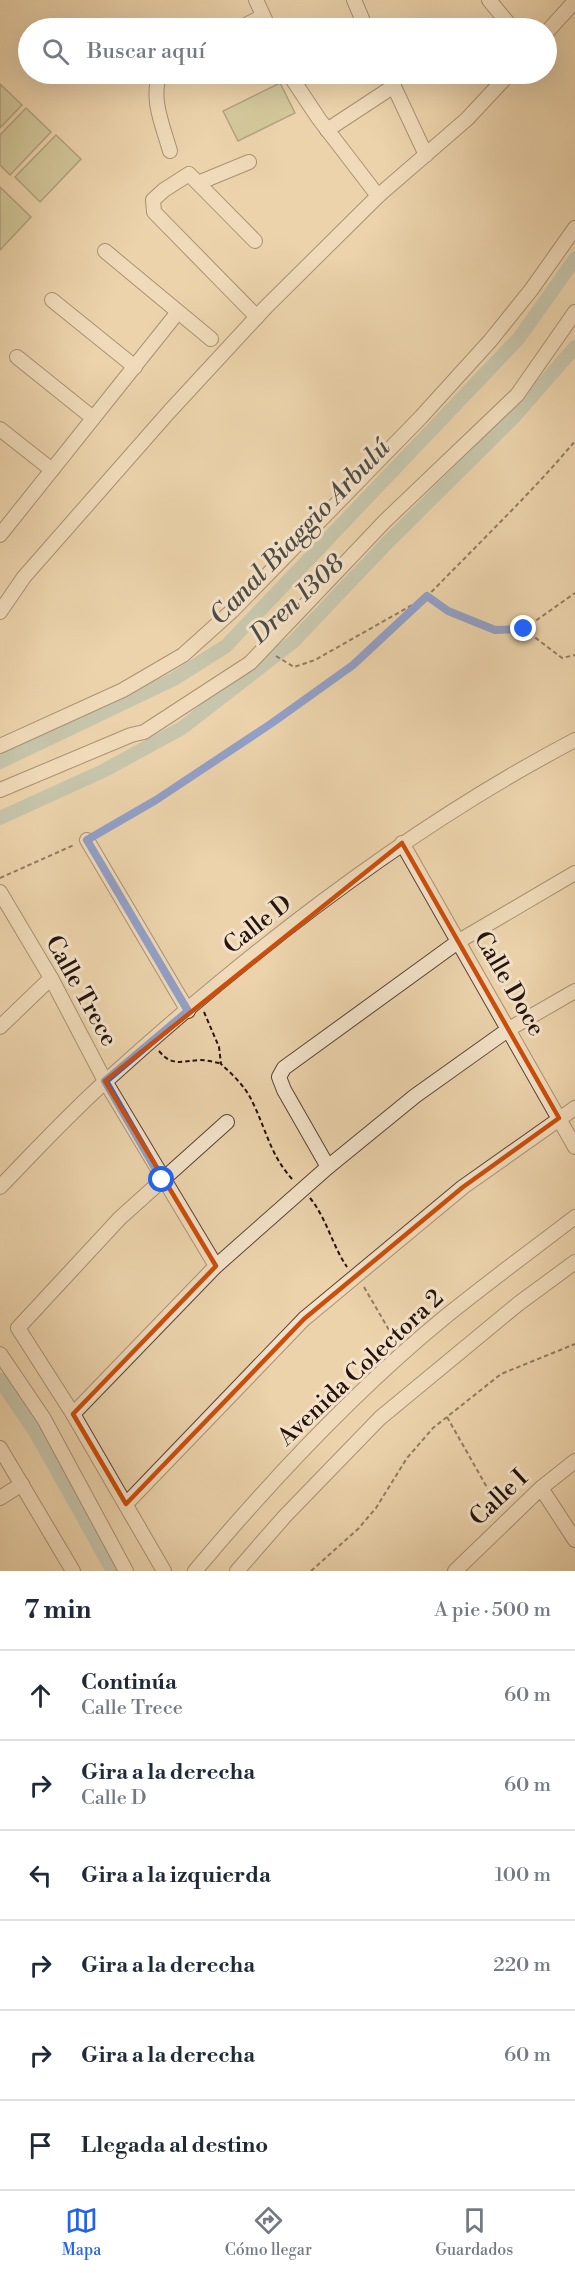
<!DOCTYPE html>
<html lang="es">
<meta charset="utf-8">
<style>
body{margin:0;font-family:"Libre Bodoni",serif;background:#f2f2f3;color:#1f2937}
.stop{position:absolute;width:18px;height:18px;margin:-14px;border:4px solid #2563eb;border-radius:50%;background:#fff}
.stop.end{background:#2563eb;border-color:#fff;box-shadow:0 2px 6px #0008}
.list{margin:0;padding:0;list-style:none}
h2{display:flex;justify-content:space-between;align-items:center;height:78px;margin:0;padding:0 24px;font-size:26px}
h2 small{font-size:20px;font-weight:400;color:#747a83}
.list li{display:grid;grid-template-columns:39px 1fr auto;gap:18px;align-items:center;box-sizing:border-box;height:90px;padding:0 24px;border-top:2px solid #e0e1e3}
.list b{display:block;font-size:22px;white-space:nowrap}
.list p{margin:0;font-size:20px;white-space:nowrap;color:#747a83}
.list em{font-size:20px;font-style:normal;color:#747a83}
.icon{flex:none;width:33px;height:33px;fill:none;stroke:currentColor;stroke-width:2;stroke-linecap:round;stroke-linejoin:round}
.map{position:relative;flex:none;width:575px;height:1571px;overflow:hidden}
.search{position:absolute;background:#fff;box-shadow:0 6px 24px #0002;left:18px;right:18px;top:18px;height:66px;display:flex;align-items:center;gap:15px;box-sizing:border-box;padding:0 21px;border-radius:33px;color:#747a83;font-size:22px}
.sheet{height:618px;background:#fff}
nav{display:flex;justify-content:space-around;align-items:center;box-sizing:border-box;height:84px;border-top:2px solid #e0e1e3;background:#fff;font-size:16px;color:#747a83}
nav a{display:grid;justify-items:center;gap:3px}
nav .on{color:#2563eb}
.map>svg:first-child{display:block}
</style>
<div class="map">
<svg width="575" height="1571" viewBox="0 0 575 1571">
<rect width="100%" height="100%" fill="#ecd3ac"/>
<filter id="stains"><feTurbulence type="fractalNoise" baseFrequency=".00333" numOctaves="4"/><feColorMatrix values="0 0 0 0 .2 0 0 0 0 .09 0 0 0 0 .02 0 0 0 .5 -.17"/></filter>
<radialGradient id="worn" r=".72"><stop offset=".6" stop-color="#630" stop-opacity="0"/><stop offset="1" stop-color="#630" stop-opacity=".3"/></radialGradient>
<g fill="#b5bd8b" stroke="#6c684c" stroke-width="1.5">
<polygon points="280,83 295,113 238,141 223,111"/>
<polygon points="0,84 22,105 0,128"/>
<polygon points="26,108 51,132 10,175 0,165 0,135"/>
<polygon points="56,135 81,159 40,202 15,177"/>
<polygon points="0,187 31,217 0,250"/>
</g>
<g fill="none" stroke-linecap="round" stroke-linejoin="round">
<g stroke="#99b7ae" stroke-width="14">
<polyline points="0,762 174,679 226,646 519,338 575,259"/>
<polyline points="0,818 103,771 182,728 293,642 386,544 514,417 575,347"/>
<polyline points="0,1380 36,1433 113,1571"/>
</g>
<defs>
<g id="minor">
<polyline points="256,0 269,28"/>
<polyline points="354,0 366,28"/>
<polyline points="489,0 512,28"/>
<polyline points="240,28 263,16"/>
<polyline points="546,33 575,1"/>
<path d="M160,74C150,98 163,126 170,151"/>
<polyline points="289,74 319,119 378,196"/>
<polyline points="388,74 426,155"/>
<polyline points="327,130 394,86"/>
<polyline points="198,183 249,162"/>
<polyline points="255,241 189,174 164,190 153,200 154,212 257,317"/>
<polyline points="105,251 211,339"/>
<polyline points="52,300 135,367"/>
<polyline points="17,357 93,418"/>
<polyline points="0,429 52,470"/>
<polyline points="0,535 178,312"/>
<polyline points="0,612 24,577 168,413 265,308 378,196 467,119 509,74"/>
<polyline points="0,746 123,690 183,655 233,610 421,417 490,341 531,290 575,228"/>
<polyline points="0,790 131,735 144,732 250,663 385,521 517,395 575,312"/>
<polyline points="87,840 188,1011"/>
<polyline points="402,843 575,1147"/>
<polyline points="0,892 51,978 105,1081 216,1266"/>
<polyline points="0,1027 51,978"/>
<polyline points="328,1167 284,1090 279,1077 284,1068 459,941 575,873"/>
<path d="M0,1187C35,1151 69,1114 106,1081C248,952 405,829 575,740"/>
<polyline points="0,1354 44,1419 126,1571"/>
<polyline points="73,1414 216,1266 328,1167 415,1096 509,1029 575,991"/>
<polyline points="0,1448 73,1571"/>
<polyline points="541,1488 575,1540"/>
<polyline points="0,1498 22,1484"/>
<polyline points="126,1504 304,1319 463,1187 575,1108"/>
<polyline points="164,1571 73,1414 18,1328 120,1218 227,1122"/>
<path d="M195,1571C268,1484 357,1389 445,1317C487,1283 532,1250 575,1217"/>
<polyline points="237,1571 285,1516 380,1418 518,1304 575,1262"/>
<polyline points="455,1571 541,1488 575,1461"/>
</g>
</defs>
<use href="#minor" stroke="#564334" stroke-width="16"/>
<g stroke="#24130c" stroke-width="2" stroke-dasharray="4.5 3" stroke-linecap="butt">
<polyline points="426,597 448,611 495,630 524,629 562,658 575,655"/>
<polyline points="524,629 575,593"/>
<polyline points="276,656 294,667 315,660 421,600"/>
<path d="M98,833C185,784 271,728 351,666C391,635 427,596 463,560C501,521 540,483 575,441"/>
<polyline points="0,878 74,845"/>
<path d="M204,1012L219,1047L221,1064C233,1075 246,1087 253,1103C267,1132 271,1157 294,1181"/>
<path d="M159,1051C172,1067 182,1061 200,1060C206,1060 213,1062 220,1063"/>
<path d="M310,1198C327,1219 332,1245 347,1267"/>
<polyline points="364,1287 396,1342"/>
<polyline points="447,1417 497,1505"/>
<polyline points="311,1571 358,1529 376,1508 407,1458 433,1428 501,1374 575,1344"/>
</g>
<use href="#minor" stroke="#f3e2c9" stroke-width="14"/>
</g>
<g fill="none" stroke-linecap="round" stroke-linejoin="round">
<polyline stroke="#2563eb" stroke-width="8" points="162,1180 105,1081 188,1011 87,840 156,800 272,723 353,665 427,596 448,611 495,630 524,629"/>
</g>
<path d="M0 0H575V1571H0ZM402,843L559,1118L463,1187L304,1319L126,1504L73,1414L216,1266L105,1081Z" fill="#ecd3ac" fill-opacity=".55" fill-rule="evenodd"/>
<path fill="none" stroke="#cb4e0c" stroke-width="4.5" stroke-linejoin="round" d="M402,843L559,1118L463,1187L304,1319L126,1504L73,1414L216,1266L105,1081Z"/>
<g text-anchor="middle" dominant-baseline="central" stroke-width="6" stroke-linejoin="round" paint-order="stroke">
<g font-size="24" fill="#24130c" stroke="#f3e2c9">
<text transform="translate(258 925) rotate(-38)">Calle D</text>
<text transform="translate(509 984) rotate(60)">Calle Doce</text>
<text transform="translate(81 991) rotate(61)">Calle Trece</text>
<text transform="translate(361 1368) rotate(-43)">Avenida Colectora 2</text>
<text transform="translate(499 1498) rotate(-43)">Calle I</text>
</g>
<g font-size="26" font-style="italic" fill="#4d4c45" stroke="#f3e2c9">
<text transform="translate(300 532) rotate(-46)">Canal Biaggio Arbulú</text>
<text transform="translate(297 599) rotate(-43)">Dren 1308</text>
</g>
</g>
<rect width="100%" height="100%" filter="url(#stains)"/>
<rect width="100%" height="100%" fill="url(#worn)"/>
</svg>
<div class="stop" style="left:162px;top:1180px"></div>
<div class="stop end" style="left:524px;top:629px"></div>
<div class="search"><svg class="icon" aria-label="search" viewBox="0 0 24 24"><circle cx="10" cy="10" r="6"/><path d="M15 15l6 6"/></svg>Buscar aquí</div>
</div>
<section class="sheet">
<h2>7 min<small>A pie · 500 m</small></h2>
<ul class="list">
<li><svg class="icon" aria-label="ahead" viewBox="0 0 24 24"><path d="M12 20V5M6 11l6-6 6 6"/></svg><div><b>Continúa</b><p>Calle Trece</p></div><em>60 m</em></li>
<li><svg class="icon" aria-label="right" viewBox="0 0 24 24"><path d="M7 20v-9h11M14 6l5 5-5 5"/></svg><div><b>Gira a la derecha</b><p>Calle D</p></div><em>60 m</em></li>
<li><svg class="icon" aria-label="left" viewBox="0 0 24 24"><path d="M17 20v-9H6M10 6l-5 5 5 5"/></svg><div><b>Gira a la izquierda</b></div><em>100 m</em></li>
<li><svg class="icon" aria-label="right" viewBox="0 0 24 24"><path d="M7 20v-9h11M14 6l5 5-5 5"/></svg><div><b>Gira a la derecha</b></div><em>220 m</em></li>
<li><svg class="icon" aria-label="right" viewBox="0 0 24 24"><path d="M7 20v-9h11M14 6l5 5-5 5"/></svg><div><b>Gira a la derecha</b></div><em>60 m</em></li>
<li><svg class="icon" aria-label="arrive" viewBox="0 0 24 24"><path d="M6 21V4h12l-3 4 3 4H6"/></svg><div><b>Llegada al destino</b></div></li>
</ul>
</section>
<nav>
<a class="on"><svg class="icon" aria-label="map" viewBox="0 0 24 24"><path d="M3 6l6-2 6 2 6-2v14l-6 2-6-2-6 2zM9 4v14M15 6v14"/></svg>Mapa</a>
<a><svg class="icon" aria-label="directions" viewBox="0 0 24 24"><path d="M12 3l9 9-9 9-9-9zM9 14v-3h6M13 9l2 2-2 2"/></svg>Cómo llegar</a>
<a><svg class="icon" aria-label="saved" viewBox="0 0 24 24"><path d="M7 4h10v16l-5-4-5 4z"/></svg>Guardados</a>
</nav>
